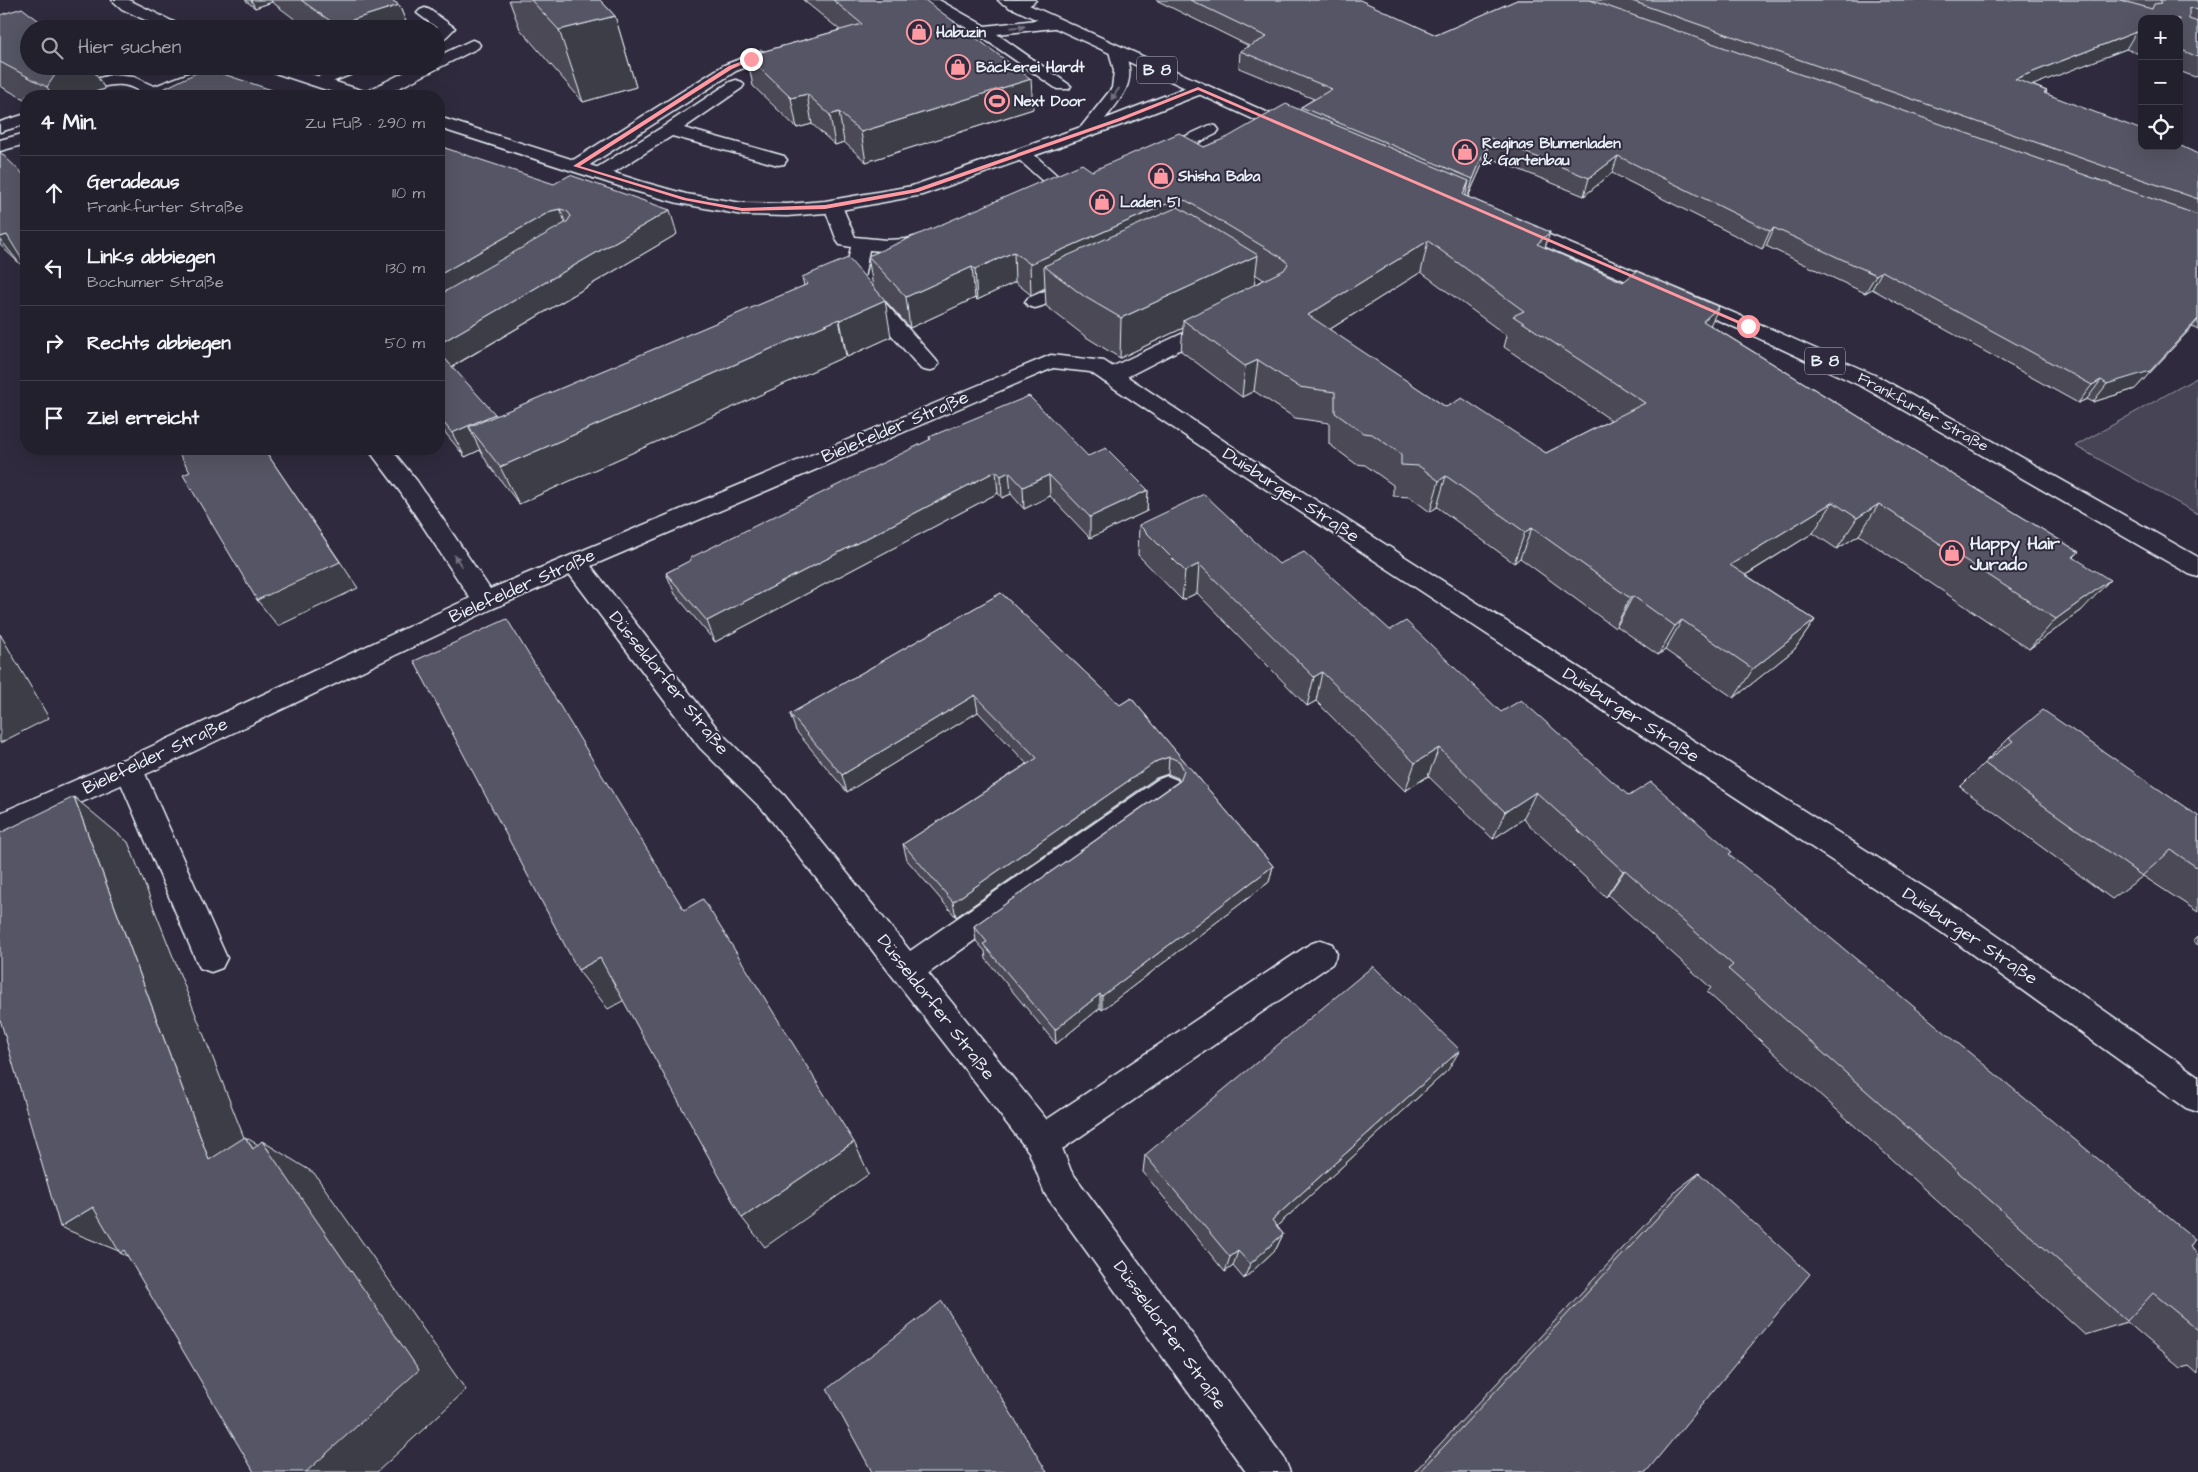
<!DOCTYPE html>
<html lang="de">
<meta charset="utf-8">
<style>
body{margin:0;font-family:"Architects Daughter",sans-serif;background:#2b2836;color:#f1f3f6}
.controls{position:absolute;right:15px;top:15px;display:grid;overflow:hidden;border-radius:10px;box-shadow:0 5px 20px #0002}
.controls button{width:45px;height:45px;display:grid;place-items:center;padding:0;border:0;border-bottom:1px solid #403e4a;background:#23202e;color:#f1f3f6;font:25px sans-serif}
.stop{position:absolute;width:15px;height:15px;margin:-11px;border:4px solid #ff9aa2;border-radius:50%;background:#fff}
.stop.end{background:#ff9aa2;border-color:#fff;box-shadow:0 1px 5px #0008}
.list{margin:0;padding:0;list-style:none}
h2{display:flex;justify-content:space-between;align-items:center;height:65px;margin:0;padding:0 20px;font-size:21px}
h2 small{font-size:16px;font-weight:400;color:#a3a3aa}
.list li{display:grid;grid-template-columns:32px 1fr auto;gap:15px;align-items:center;box-sizing:border-box;height:75px;padding:0 20px;border-top:1px solid #403e4a}
.list b{display:block;font-size:19px;white-space:nowrap}
.list p{margin:0;font-size:16px;white-space:nowrap;color:#a3a3aa}
.list em{font-size:16px;font-style:normal;color:#a3a3aa}
.icon{flex:none;width:28px;height:28px;fill:none;stroke:currentColor;stroke-width:2;stroke-linecap:round;stroke-linejoin:round}
.map{position:relative;flex:none;width:2198px;height:1472px;overflow:hidden}
.search{position:absolute;background:#23202e;box-shadow:0 5px 20px #0002;left:20px;top:20px;width:425px;height:55px;display:flex;align-items:center;gap:12px;box-sizing:border-box;padding:0 18px;border-radius:28px;color:#a3a3aa;font-size:19px}
.panel{position:absolute;background:#23202e;box-shadow:0 5px 20px #0002;left:20px;top:90px;width:425px;height:365px;border-radius:20px}
.map>svg:first-child{display:block}
</style>
<div class="map">
<svg width="2198" height="1472" viewBox="0 0 2198 1472">
<rect width="100%" height="100%" fill="#2f2a3d"/>
<filter id="ink" filterUnits="userSpaceOnUse"><feTurbulence type="fractalNoise" baseFrequency=".02" numOctaves="2"/><feDisplacementMap in="SourceGraphic" scale="10" xChannelSelector="R" yChannelSelector="G"/><feConvolveMatrix kernelMatrix="1 2 1 2 8 2 1 2 1" color-interpolation-filters="sRGB"/></filter>
<g filter="url(#ink)">
<polygon fill="#464455" stroke="#979aa6" points="2198,377 2198,514 2075,446"/>
<g fill="none" stroke-linecap="round" stroke-linejoin="round">
<defs>
<g id="lane">
<polygon points="920,0 939,0 985,26 1054,18 1059,20 1062,23 1059,26 1054,28 997,34 1071,86 1069,89 1057,89 977,34 923,3"/>
<polygon points="425,8 430,10 455,28 442,41 436,43 437,28 417,13 420,10"/>
<polygon points="472,40 478,42 480,45 478,48 383,96 363,96 365,92 417,66 436,66 436,57"/>
<polygon points="761,51 767,53 769,56 767,59 736,71 582,170 576,171 570,170 567,166 570,162 724,65"/>
<polygon points="344,66 367,66 365,69 324,85 312,85 310,82 312,79"/>
<path d="M111,75L134,77L160,89L162,93L160,96C141,96 138,87 123,85C106,83 87,92 70,96L64,95L62,91L64,87Z"/>
<polygon points="736,80 742,82 744,85 742,88 684,128 784,156 787,160 784,164 778,165 672,136 605,178 599,179 593,178 590,174 593,170 664,126 730,82"/>
<polygon points="26,114 26,124 0,132 0,122"/>
<polygon points="1210,125 1216,126 1219,130 1216,134 1163,160 1157,161 1151,160 1148,156 1151,152"/>
<polygon points="1023,149 1029,150 1070,187 1073,191 1070,195 1064,196 1058,195 1017,158 1014,154 1017,150"/>
<polygon points="833,200 840,202 842,206 855,237 886,240 906,239 926,234 933,236 936,240 933,244 896,252 869,250 864,279 935,359 939,364 935,369 928,371 921,369 844,280 851,247 840,245 837,241 824,206 826,202"/>
<polygon points="1080,276 1087,278 1090,282 1087,286 1042,306 1035,308 1028,306 1025,302 1028,298"/>
<polygon points="1215,318 1222,320 1225,324 1222,328 1119,381 1111,383 1103,381 1100,376 1103,371"/>
<polygon points="129,758 139,761 143,769 227,958 222,968 211,972 200,968 195,958 115,769 119,761"/>
<polygon points="1167,776 1177,780 1181,788 1177,796 919,980 908,984 897,980 892,970 897,960 1157,780"/>
<polygon points="1321,940 1332,944 1337,954 1332,964 1055,1154 1043,1159 1031,1154 1026,1142 1031,1130 1310,944"/>
</g>
<g id="street">
<polygon points="112,0 129,0 182,26 185,29 164,29 122,9"/>
<path d="M1014,0H1036C1030,7 1018,10 1010,8L1007,5Z"/>
<path d="M1117,46L1123,48C1126,52 1127,57 1128,63C1134,86 1119,101 1105,119L1192,85H1204L1206,89L1204,93L1127,123L922,195L825,213L787,216L742,215L678,203L631,190L439,128V117L643,182L686,194L742,203L787,204L825,201L912,186L1081,127L1112,88L1114,71L1109,51L1111,48Z"/>
<polygon points="208,66 231,66 229,69 159,96 137,96 139,92"/>
<polygon points="261,66 286,66 367,92 369,96 345,96 263,69"/>
<polygon points="26,133 26,144 0,151 0,140"/>
<polygon points="1051,355 1104,361 1251,459 1963,912 2198,1076 2198,1112 2186,1108 1941,932 1235,469 1090,372 1053,368 591,566 720,732 784,795 1055,1130 1071,1171 1284,1458 1290,1472 1246,1472 1045,1194 1029,1152 764,811 700,748 570,575 494,608 153,771 0,838 0,813 133,755 470,598 401,493 368,449 391,449 417,481 490,589"/>
</g>
<g id="primary">
<polygon points="998,0 1018,0 1302,128 1305,132 1302,136 1290,136 1001,3"/>
<polygon points="1514,220 1755,322 1879,377 2198,557 2198,577 2189,574 1863,387 1741,330 1507,230 1505,226 1507,222"/>
</g>
</defs>
<use href="#lane" stroke="#e8f1f8" stroke-width="3"/>
<use href="#street" stroke="#e8f1f8" stroke-width="3"/>
<use href="#primary" stroke="#e8f1f8" stroke-width="3"/>
<use href="#lane" fill="#2f2a3d" fill-rule="evenodd"/>
<use href="#street" fill="#2f2a3d" fill-rule="evenodd"/>
<use href="#primary" fill="#2f2a3d" fill-rule="evenodd"/>
</g>
<g fill="#4b4957" stroke="#e8f1f8" fill-rule="evenodd">
<polygon points="245,0 392,0 399,5 409,29 308,29 272,2 255,8"/>
<polygon points="509,0 600,0 615,16 636,87 583,102 520,29"/>
<polygon points="803,0 925,0 1033,109 866,162 844,142 835,145 812,124 797,128 753,86 747,56 840,30"/>
<path d="M1156,0H1359L1436,35L1517,0H2198V76L2195,77L2179,71V19H2142V55L2126,49L2032,85L2047,91L2046,94L2198,154V330L2192,327L2135,389L2093,402L2087,399L2078,403L1872,289L1865,293L1766,246L1762,249L1612,173L1584,196L1486,156L1468,197L1550,232L1545,248L1710,325L2079,552L2074,557L2082,610L2029,649L1859,535L1837,549L1813,533L1746,575L1815,620L1794,650L1734,698L1665,650L1658,655L1617,626L1615,628L1520,558L1514,563L1437,507L1430,512L1410,497L1393,496V485L1365,465L1356,464L1329,444V423L1295,418L1254,391L1242,397L1181,351L1183,328L1120,358L1086,337L1046,306L1045,288L1031,295L1015,282L977,300L975,298L910,328L873,287L868,256L1092,171L1204,147L1301,111V107L1314,99L1239,68L1240,51L1249,46ZM1421,272L1507,336L1504,347L1611,420L1546,453L1446,407L1329,330ZM1255,274L1264,280L1254,285Z"/>
<polygon points="0,15 29,66 91,66 105,89 81,96 26,96 26,100 0,86"/>
<polygon points="439,146 677,234 452,367 496,416 804,286 802,277 891,337 847,357 846,356 519,504 488,464 480,450 465,457 439,425"/>
<polygon points="0,152 24,262 20,264 0,245"/>
<polygon points="929,437 1088,456 1148,490 1147,511 1090,538 1050,496 1024,509 1011,494 1002,498 998,493 715,642 675,594 666,573 930,440"/>
<polygon points="1139,525 1279,564 1390,630 1501,712 1629,796 1730,855 2198,1254 2198,1374 2189,1366 2181,1368 2127,1322 2085,1335 1707,992 1711,988 1608,895 1606,897 1523,819 1493,839 1428,776 1405,791 1316,701 1307,706 1197,593 1182,600 1138,555"/>
<polygon points="1001,593 1120,705 1131,698 1273,866 1269,882 1102,1010 1100,1008 1056,1044 986,959 985,951 976,941 974,926 1179,781 1178,778 1168,774 1156,778 956,917 907,860 903,844 1027,764 978,712 847,792 796,731 790,714"/>
<polygon points="2009,738 2198,816 2198,912 2143,876 2112,899 1960,787"/>
<polygon points="2198,936 2198,945 2193,941"/>
<polygon points="1448,1070 1277,1226 1283,1234 1276,1249 1244,1279 1233,1266 1225,1272 1143,1172 1145,1155"/>
<polygon points="1699,1173 1646,1472 1414,1472 1678,1189"/>
</g>
<g fill="#3d3c47" stroke="#e8f1f8">
<polygon points="251,0 271,0 272,2 255,8"/>
<polygon points="399,5 409,29 338,29 336,25"/>
<polygon points="615,16 636,87 583,102 559,30"/>
<polygon points="2136,32 2126,49 2005,96 2015,79"/>
<polygon points="43,66 91,66 105,89 81,96 53,96 47,87"/>
<polygon points="1031,79 1033,109 866,162 861,132"/>
<polygon points="807,94 812,124 797,128 791,98"/>
<polygon points="839,112 844,142 835,145 830,115"/>
<polygon points="1490,138 1486,156 1468,197 1473,179"/>
<polygon points="1618,156 1612,173 1584,196 1589,178"/>
<polygon points="1469,181 1462,211 1463,195"/>
<polygon points="1178,199 1176,229 1044,266 1045,288 1031,295 1030,264"/>
<polygon points="560,209 569,232 439,305 439,275 551,211"/>
<polygon points="670,210 677,234 446,370 439,355 439,344"/>
<polygon points="1774,228 1766,246 1762,249 1770,231"/>
<polygon points="1550,232 1540,263 1537,244"/>
<polygon points="7,235 26,262 20,264 0,239 0,237"/>
<polygon points="1428,241 1421,272 1303,346 1308,315"/>
<polygon points="1014,252 1015,282 977,300 975,269"/>
<polygon points="1258,255 1253,295 1183,320 1183,328 1120,358 1121,318"/>
<polygon points="972,267 975,298 910,328 906,297"/>
<polygon points="1882,271 1872,289 1865,293 1876,275"/>
<polygon points="885,300 891,337 847,357 840,320"/>
<polygon points="1719,307 1704,338 1703,321"/>
<polygon points="839,319 846,356 519,504 500,467"/>
<polygon points="2198,319 2198,320 2192,327 2135,389 2093,402 2107,384"/>
<polygon points="1258,360 1254,391 1242,397 1245,366"/>
<polygon points="2101,380 2087,399 2078,403 2092,385"/>
<polygon points="495,414 507,438 469,427 480,450 465,457 452,433"/>
<polygon points="264,449 358,588 278,626 257,600"/>
<polygon points="996,471 998,493 715,642 707,621"/>
<polygon points="1009,472 1011,494 1002,498 1001,476"/>
<polygon points="1049,475 1050,496 1024,509 1023,487"/>
<polygon points="1446,476 1437,507 1430,512 1439,481"/>
<polygon points="1148,490 1147,511 1090,538 1090,517"/>
<polygon points="1833,502 1813,533 1713,595 1730,565"/>
<polygon points="1879,504 1859,535 1837,549 1857,518"/>
<polygon points="1532,528 1520,558 1514,563 1525,532"/>
<polygon points="1199,564 1197,593 1182,600 1185,571"/>
<polygon points="2110,580 2082,610 2029,649 2056,619"/>
<polygon points="1633,596 1617,626 1615,628 1630,598"/>
<polygon points="1682,620 1665,650 1658,655 1675,626"/>
<polygon points="1815,620 1794,650 1734,698 1753,669"/>
<polygon points="0,634 49,718 0,743"/>
<polygon points="1322,672 1316,701 1307,706 1314,677"/>
<polygon points="975,695 978,712 847,792 842,775"/>
<polygon points="1439,748 1428,776 1405,791 1415,763"/>
<polygon points="1169,757 1168,774 1156,778 956,917 953,902 1157,761"/>
<polygon points="1536,792 1523,819 1493,839 1505,812"/>
<polygon points="74,797 128,842 265,1191 209,1160"/>
<polygon points="1273,866 1269,882 1102,1010 1102,996"/>
<polygon points="1625,870 1608,895 1606,897 1623,871"/>
<polygon points="600,958 628,998 608,1009 578,970"/>
<polygon points="1100,994 1100,1008 1056,1044 1055,1030"/>
<polygon points="1460,1050 1448,1070 1266,1236 1272,1220"/>
<polygon points="245,1137 269,1151 262,1141 314,1173 466,1390 377,1472 306,1472 253,1149"/>
<polygon points="854,1142 869,1174 765,1247 742,1218"/>
<polygon points="93,1207 184,1280 120,1253 121,1252 60,1227"/>
<polygon points="1283,1234 1276,1249 1244,1279 1250,1264"/>
<polygon points="1238,1251 1233,1266 1225,1272 1230,1257"/>
</g>
<g fill="#575565" stroke="#e8f1f8" fill-rule="evenodd">
<polygon points="301,0 392,0 399,5 336,25"/>
<polygon points="531,0 600,0 615,16 559,30"/>
<polygon points="833,0 925,0 1031,79 861,132 839,112 830,115 807,94 791,98 747,56 862,24"/>
<polygon points="1190,0 1360,0 1436,35 1517,0 1590,0 2198,215 2198,319 2150,371 2107,384 2101,380 2092,385 1882,271 1876,275 1774,228 1770,231 1618,156 1589,178 1490,138 1473,179 1301,107 1332,89 1240,51 1267,37"/>
<polygon points="1629,0 2120,0 2152,9 2154,4 2162,3 2160,0 2198,0 2198,10 2189,7 2189,19 2198,22 2198,57 2179,49 2179,19 2142,19 2142,34 2136,32 2015,79 2047,91 2044,93 2142,130 2142,146 2179,146 2179,145 2198,154 2198,199"/>
<polygon points="22,8 50,29 29,29 29,66 61,66 47,87 0,62 0,15"/>
<polygon points="202,70 214,71 290,96 149,96"/>
<path d="M1286,104L1469,181L1463,195L1550,232L1537,244L1623,282L1637,271L1719,307L1703,321L2079,552L2073,557L2110,580L2056,619L1879,504L1857,518L1833,502L1730,565L1815,620L1753,669L1682,620L1675,626L1633,596L1630,598L1532,528L1525,532L1446,476L1439,481L1419,466L1401,465V454L1372,434L1363,433L1335,413V392L1299,387L1258,360L1245,366L1183,320L1284,270L1288,264L1284,259L1187,201L1178,199L1030,264L1014,252L975,269L972,267L906,297L868,256L1082,164L1092,171L1179,133L1204,147L1228,137ZM1428,241L1524,311L1513,316L1645,403L1546,453L1462,398L1446,407L1308,315Z"/>
<polygon points="439,146 554,184 570,175 670,210 439,344 439,295 567,222 571,216 567,211 560,209 551,211 439,275"/>
<polygon points="0,152 26,177 26,266 7,235 0,237"/>
<polygon points="1178,207 1258,255 1121,318 1085,297 1044,266"/>
<polygon points="848,258 885,300 840,320 839,319 500,467 469,427 808,284 802,277"/>
<polygon points="439,352 495,414 452,433 439,417"/>
<polygon points="1029,396 1088,456 1106,448 1148,490 1090,517 1049,475 1023,487 1009,472 1001,476 996,471 707,621 666,573 691,560 690,558 931,439 929,437"/>
<polygon points="176,449 264,449 340,562 257,600 183,475 190,472"/>
<polygon points="1204,494 1279,564 1304,552 1390,630 1406,621 1501,712 1521,700 1629,796 1651,782 1732,852 1729,854 2195,1239 2190,1247 2198,1254 2198,1330 2153,1293 2127,1321 1728,969 1733,965 1625,870 1623,871 1536,792 1505,812 1439,748 1415,763 1322,672 1314,677 1199,564 1185,571 1139,525"/>
<polygon points="1001,593 1120,705 1131,698 1273,866 1102,996 1100,994 1055,1030 983,944 987,942 974,926 1180,781 1184,770 1179,761 1169,757 1157,761 953,902 903,844 1037,758 975,695 842,775 790,714"/>
<polygon points="507,619 684,910 703,899 854,1142 742,1218 600,958 578,970 414,661"/>
<polygon points="2043,710 2198,816 2198,868 2171,850 2142,876 1984,763 2013,741 2009,738"/>
<polygon points="74,797 209,1160 245,1137 253,1149 262,1141 419,1370 306,1472 254,1472 124,1250 120,1253 93,1207 60,1227 0,1019 0,833"/>
<polygon points="1373,966 1460,1050 1272,1220 1283,1234 1250,1264 1238,1251 1230,1257 1145,1155"/>
<polygon points="1699,1173 1810,1274 1646,1472 1420,1472"/>
<polygon points="942,1301 1047,1472 872,1472 827,1389"/>
</g>
<defs><path id="oneway-solid" d="M-6-.8H1V-3.2L6.5 0L1 3.2V.8H-6Z" transform="scale(1.25)"/></defs>
<g fill="#70707e">
<use href="#oneway-solid" transform="translate(1018 27) rotate(-6)"/>
<use href="#oneway-solid" transform="translate(1115 94) rotate(125)"/>
<use href="#oneway-solid" transform="translate(458 561) rotate(-124)"/>
</g>
</g>
<polygon fill="#ff9aa2" points="751,58 752,60 732,69 580,166 686,198 742,208 825,205 915,189 1119,118 1198,87 1751,326 1746,327 1198,90 1123,120 918,192 825,209 742,211 683,200 573,166 729,66"/>
<defs>
<symbol id="shop-ring" viewBox="-11 -11 22 22"><circle r="9.5" fill="#2f2a3d" stroke="#ff9aa2" stroke-width="1.5"/><path d="M-5-2.5h2.3a2.7 3.5 0 0 1 5.4 0H5L5.5 6h-11ZM-1.5-2.5h3a1.5 2.3 0 0 0-3 0Z" fill="#ff9aa2"/></symbol>
<symbol id="stadium-ring" viewBox="-11 -11 22 22"><circle r="9.5" fill="#2f2a3d" stroke="#ff9aa2" stroke-width="1.5"/><path d="M0-5a6.5 5 0 1 0 0 10a6.5 5 0 1 0 0-10ZM-3.5-1.8h7v3.6h-7Z" fill="#ff9aa2"/></symbol>
</defs>
<g fill-rule="evenodd">
<use href="#shop-ring" x="905" y="18" width="28" height="28"/>
<use href="#shop-ring" x="944" y="53" width="28" height="28"/>
<use href="#stadium-ring" x="983" y="87" width="28" height="28"/>
<use href="#shop-ring" x="1451" y="138" width="28" height="28"/>
<use href="#shop-ring" x="1147" y="162" width="28" height="28"/>
<use href="#shop-ring" x="1088" y="188" width="28" height="28"/>
<use href="#shop-ring" x="1938" y="539" width="28" height="28"/>
</g>
<g text-anchor="middle" dominant-baseline="central" stroke-width="4" stroke-linejoin="round" paint-order="stroke">
<g font-size="15" font-weight="bold" fill="#e8f1f8" stroke="#2f2a3d" text-anchor="start">
<text x="936" y="32">Habuzin</text>
<text x="976" y="67">Bäckerei Hardt</text>
<text x="1014" y="101">Next Door</text>
<text x="1482" y="143">Reginas Blumenladen<tspan x="1482" dy="17">&amp; Gartenbau</tspan></text>
<text x="1178" y="176">Shisha Baba</text>
<text x="1120" y="202">Laden 51</text>
</g>
<g font-size="15" fill="#e8f1f8" stroke="#2f2a3d">
<text transform="translate(1923 412) rotate(29)">Frankfurter Straße</text>
</g>
<g fill="#2f2a3d" stroke="#b0b5c0" stroke-width="1">
<rect x="1137" y="56.5" width="40" height="27" rx="4"/>
<rect x="1805" y="347.5" width="40" height="27" rx="4"/>
</g>
<g font-size="16" font-weight="bold" fill="#e8f1f8">
<text x="1157" y="70">B 8</text>
<text x="1825" y="361">B 8</text>
</g>
<g font-size="18" fill="#e8f1f8" stroke="#2f2a3d">
<text transform="translate(895 427) rotate(-23)">Bielefelder Straße</text>
<text transform="translate(1291 495) rotate(33)">Duisburger Straße</text>
<text transform="translate(522 586) rotate(-24)">Bielefelder Straße</text>
<text transform="translate(669 683) rotate(51)">Düsseldorfer Straße</text>
<text transform="translate(1631 715) rotate(33)">Duisburger Straße</text>
<text transform="translate(155 756) rotate(-25)">Bielefelder Straße</text>
<text transform="translate(1970 936) rotate(34)">Duisburger Straße</text>
<text transform="translate(936 1007) rotate(52)">Düsseldorfer Straße</text>
<text transform="translate(1170 1335) rotate(54)">Düsseldorfer Straße</text>
</g>
<g font-size="18" font-weight="bold" fill="#e8f1f8" stroke="#2f2a3d" text-anchor="start">
<text x="1970" y="543">Happy Hair<tspan x="1970" dy="21">Jurado</tspan></text>
</g>
</g>
</svg>
<div class="controls">
<button>+</button>
<button>−</button>
<button><svg class="icon" aria-label="locate" viewBox="0 0 24 24"><circle cx="12" cy="12" r="6"/><path d="M12 2v4M12 18v4M2 12h4M18 12h4"/></svg></button>
</div>
<div class="stop" style="left:1748px;top:326px"></div>
<div class="stop end" style="left:751px;top:59px"></div>
<div class="search"><svg class="icon" aria-label="search" viewBox="0 0 24 24"><circle cx="10" cy="10" r="6"/><path d="M15 15l6 6"/></svg>Hier suchen</div>
<section class="panel">
<h2>4 Min.<small>Zu Fuß · 290 m</small></h2>
<ul class="list">
<li><svg class="icon" aria-label="ahead" viewBox="0 0 24 24"><path d="M12 20V5M6 11l6-6 6 6"/></svg><div><b>Geradeaus</b><p>Frankfurter Straße</p></div><em>110 m</em></li>
<li><svg class="icon" aria-label="left" viewBox="0 0 24 24"><path d="M17 20v-9H6M10 6l-5 5 5 5"/></svg><div><b>Links abbiegen</b><p>Bochumer Straße</p></div><em>130 m</em></li>
<li><svg class="icon" aria-label="right" viewBox="0 0 24 24"><path d="M7 20v-9h11M14 6l5 5-5 5"/></svg><div><b>Rechts abbiegen</b></div><em>50 m</em></li>
<li><svg class="icon" aria-label="arrive" viewBox="0 0 24 24"><path d="M6 21V4h12l-3 4 3 4H6"/></svg><div><b>Ziel erreicht</b></div></li>
</ul>
</section>
</div>
